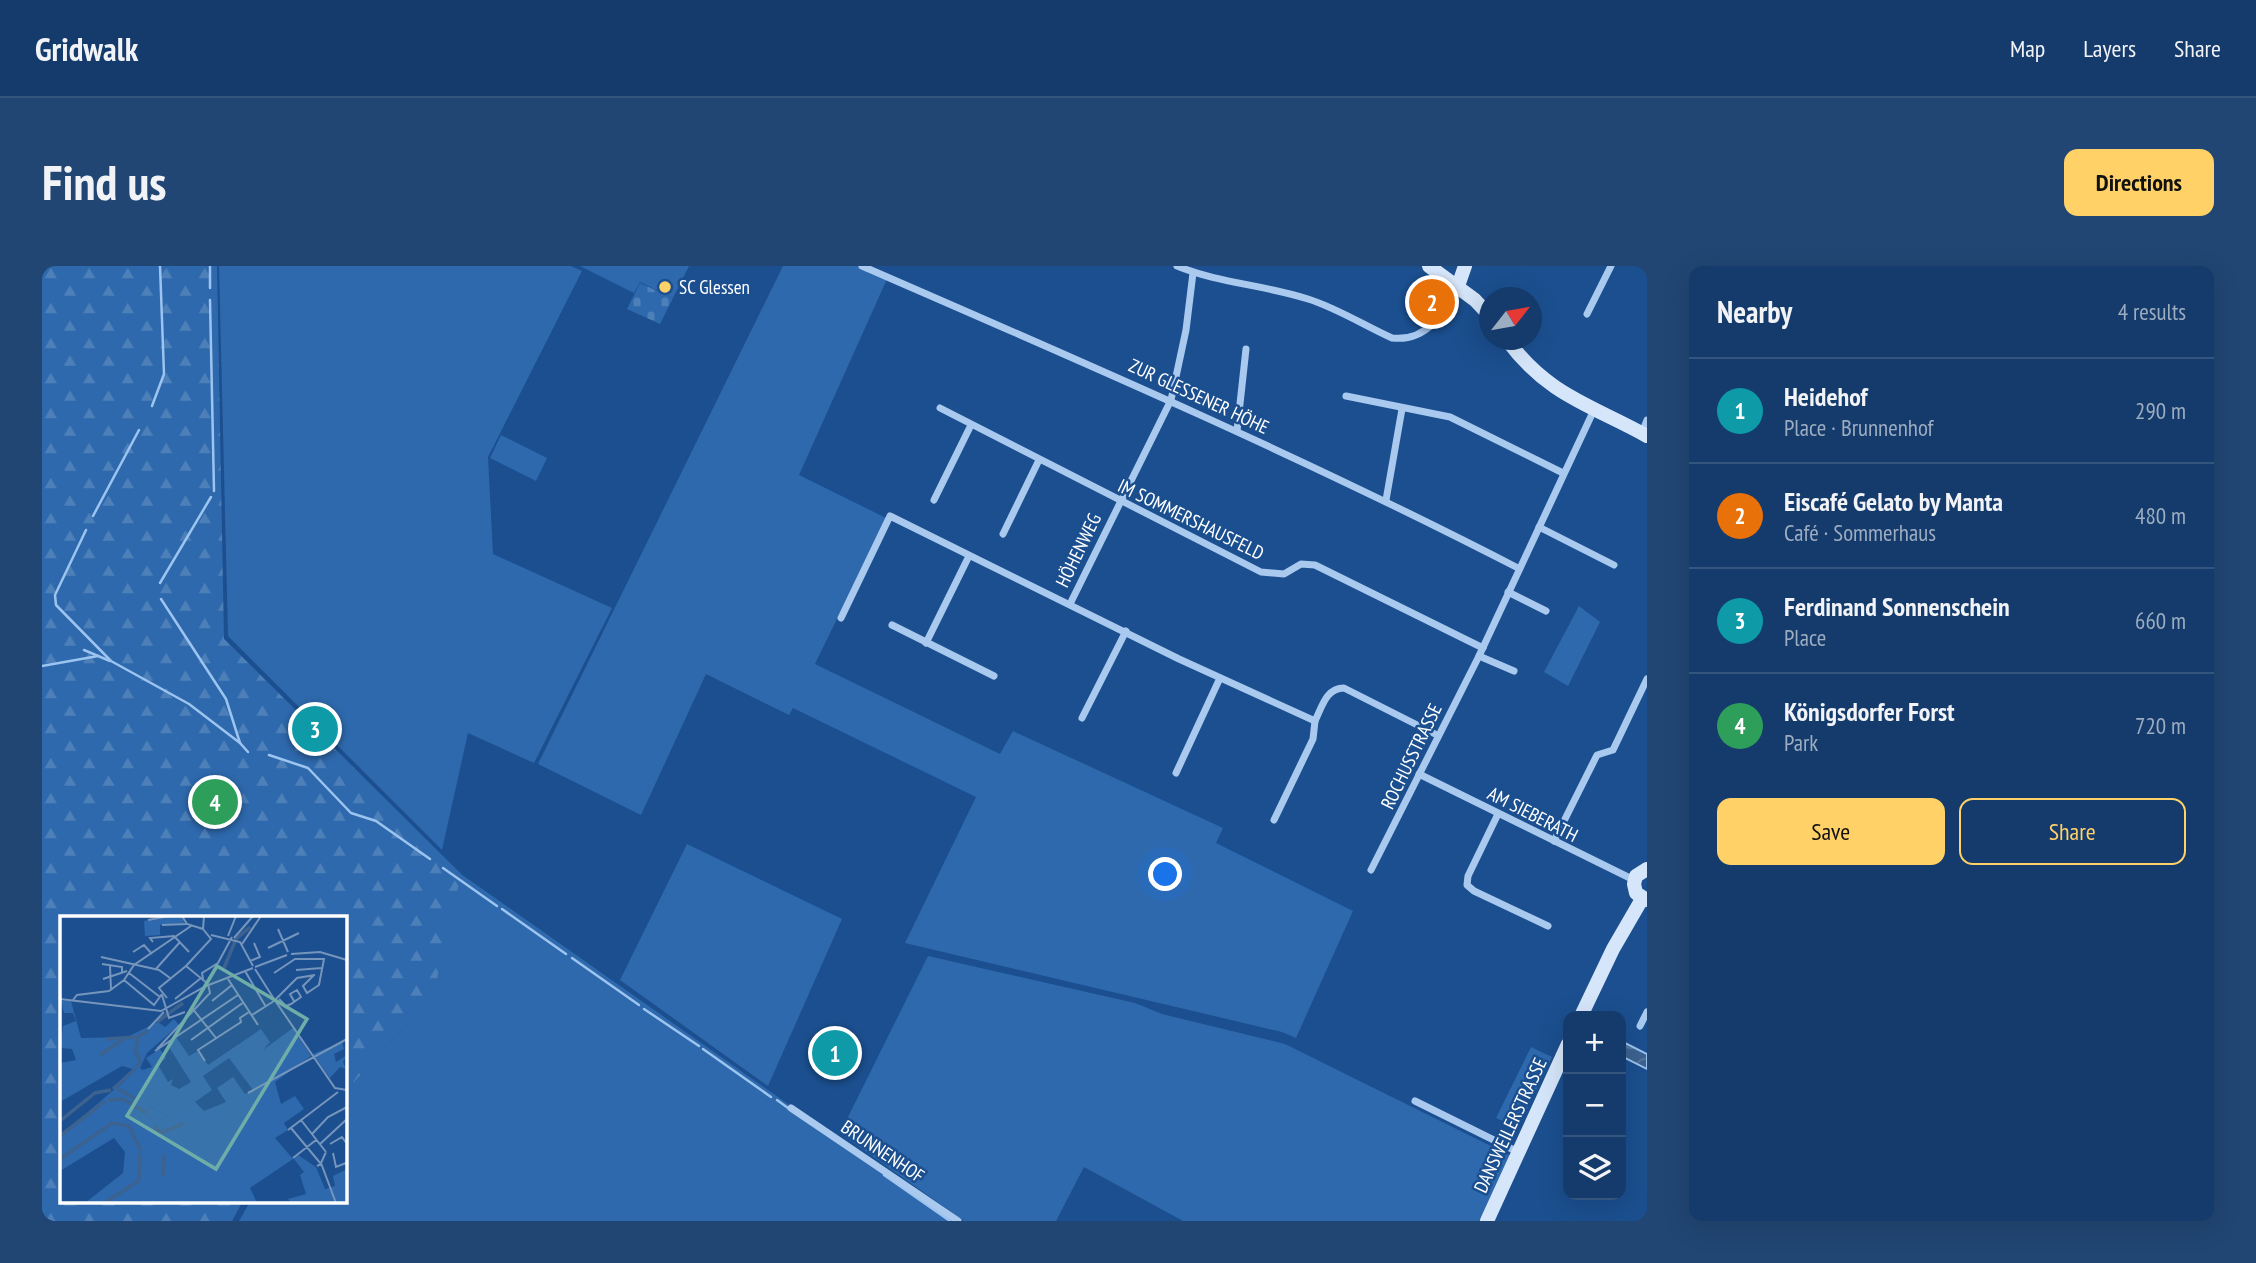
<!DOCTYPE html>
<meta charset="utf-8">
<style>
body{margin:0;font-family:"PT Sans Narrow",sans-serif;background:#214673;color:#f1f3f6}
.controls{position:absolute;right:21px;bottom:21px;display:grid;overflow:hidden;border-radius:14px;box-shadow:0 7px 28px #0002}
.controls button{width:63px;height:63px;display:grid;place-items:center;padding:0;border:0;border-bottom:2px solid #33557e;background:#143b6b;color:#f1f3f6;font:35px sans-serif}
.compass{position:absolute;left:1437px;top:21px;width:63px;height:63px;border-radius:50%;background:#143b6b;box-shadow:0 7px 28px #0002;rotate:59deg}
.you{position:absolute;left:1124px;top:609px;width:24px;height:24px;margin:-18px;border:5px solid #fff;border-radius:50%;background:#1a73e8;box-shadow:0 0 0 10px #1a73e833}
.badge{display:grid;place-items:center;width:46px;height:46px;border-radius:50%;background:#ffd166;color:#fff;font-size:23px;font-weight:700}
.pin{position:absolute;translate:-50% -50%;border:4px solid #fff;box-shadow:0 2px 7px #0006}
.list{margin:0;padding:0;list-style:none}
h2{display:flex;justify-content:space-between;align-items:center;height:91px;margin:0;padding:0 28px;font-size:30px}
h2 small{font-size:23px;font-weight:400;color:#9dadc1}
.list li{display:grid;grid-template-columns:46px 1fr auto;gap:21px;align-items:center;box-sizing:border-box;height:105px;padding:0 28px;border-top:2px solid #33557e}
.list b{display:block;font-size:26px;white-space:nowrap}
.list p{margin:0;font-size:23px;white-space:nowrap;color:#9dadc1}
.list em{font-size:23px;font-style:normal;color:#9dadc1}
.actions{display:flex;gap:14px;padding:21px 28px}
.actions a{flex:1;padding:16px 0;border:2px solid #ffd166;border-radius:14px;text-align:center;font-size:24px;color:#ffd166}
.actions .main{background:#ffd166;color:#111}
.icon{flex:none;width:38px;height:38px;fill:none;stroke:currentColor;stroke-width:2;stroke-linecap:round;stroke-linejoin:round}
.map{position:relative;flex:none;width:1605px;height:955px;overflow:hidden;border-radius:14px}
header{display:flex;align-items:center;gap:42px;box-sizing:border-box;height:98px;padding:0 35px;background:#143b6b;border-bottom:2px solid #33557e}
header strong{font-size:33px}
nav{display:flex;gap:38px;margin-inline-start:auto;font-size:24px}
.intro{display:flex;align-items:center;justify-content:space-between;box-sizing:border-box;height:168px;padding:0 42px}
h1{margin:0;font-size:49px}
.button{padding:18px 32px;border-radius:14px;background:#ffd166;color:#111;font-size:24px;font-weight:700}
main{display:flex;gap:42px;padding:0 42px}
aside{flex:1;background:#143b6b;border-radius:14px;box-shadow:0 7px 28px #0002}
.map>svg:first-child{display:block}
</style>
<header>
<strong>Gridwalk</strong>
<nav><a>Map</a><a>Layers</a><a>Share</a></nav>
</header>
<div class="intro"><h1>Find us</h1><a class="button">Directions</a></div>
<main>
<div class="map">
<svg width="1605" height="955" viewBox="0 0 1605 955">
<defs>
<pattern id="forest-firs" width="22" height="20" patternUnits="userSpaceOnUse" patternTransform="scale(1.75)"><rect width="22" height="20" fill="#2e69ad"/><path d="M5 1l3.5 6h-7zM16 11l3.5 6h-7z" fill="#4d80b9"/></pattern>
<pattern id="cemetery-stones" width="16" height="16" patternUnits="userSpaceOnUse" patternTransform="scale(1.75)"><rect width="16" height="16" fill="#2e69ad"/><path d="M2 7V4a2 2 0 0 1 4 0v3zM10 15v-3a2 2 0 0 1 4 0v3z" fill="#4d80b9"/></pattern>
<pattern id="water-waves" width="16" height="10" patternUnits="userSpaceOnUse" patternTransform="scale(1.75)"><rect width="16" height="10" fill="#3c6290"/><path d="M0 5q4-4 8 0t8 0" fill="none" stroke="#597aa1"/></pattern>
</defs>
<rect width="100%" height="100%" fill="#1b4f8f"/>
<g fill="#2e69ad">
<polygon points="177,0 529,0 540,5 446,191 451,288 570,342 492,497 426,467 400,584 186,370"/>
<polygon points="538,0 647,0 631,32 598,16 592,27"/>
<polygon points="741,0 815,0 845,13 757,209 844,252 773,398 958,488 971,465 1181,562 1174,577 1311,645 1254,772 1240,766 863,677 934,531 751,442 747,449 664,408 599,549 496,498"/>
<polygon points="459,169 505,192 494,215 448,192"/>
<polygon points="0,318 182,373 419,608 912,955 197,955 208,936 303,936 303,826 376,746 303,652 19,652 19,936 200,936 190,955 0,955"/>
<polygon points="1537,340 1558,356 1526,420 1502,406"/>
<polygon points="645,578 800,653 726,820 578,714"/>
<polygon points="886,690 1093,737 1120,748 1243,778 1469,890 1440,955 1141,955 1042,901 1014,955 922,955 798,867"/>
<polygon points="1489,781 1510,791 1476,862 1454,852"/>
</g>
<polygon fill="url(#forest-firs)" points="0,0 175,0 182,373 419,608 391,730 303,826 303,652 19,652 19,936 200,936 190,955 0,955"/>
<polygon fill="url(#cemetery-stones)" points="598,17 631,32 618,58 585,43"/>
<polygon fill="url(#water-waves)" stroke="#9cc4f0" stroke-width="2" points="1579,775 1605,788 1605,803 1579,790"/>
<g fill="none" stroke-linecap="round" stroke-linejoin="round">
<g stroke="#9cc4f0" stroke-width="2.5">
<polyline points="168,0 168,22"/>
<polyline points="168,34 172,225"/>
<polyline points="110,140 122,108 118,0"/>
<polyline points="51,250 97,164"/>
<polyline points="44,264 13,329 14,339 69,395 147,438 198,477"/>
<polyline points="118,317 169,231"/>
<polyline points="119,333 184,433 198,477 206,486"/>
<polyline points="42,384 68,395"/>
<polyline points="0,400 56,390"/>
<polyline points="227,489 266,502 309,547 334,555 388,593"/>
<polyline points="401,602 455,640"/>
<polyline points="460,643 524,688"/>
<polyline points="530,692 597,739"/>
<polyline points="602,743 657,780"/>
<polyline points="661,783 729,831"/>
<polyline points="735,834 746,842"/>
<polyline points="842,909 908,955"/>
</g>
<g stroke="#a9c9ee" stroke-width="7">
<path d="M820,0C1041,96 1261,191 1476,302"/>
<path d="M1135,0C1176,17 1223,19 1266,33C1295,42 1323,60 1350,72C1385,76 1401,48 1416,20"/>
<polyline points="1545,48 1569,0"/>
<polyline points="1304,130 1408,151 1521,207"/>
<polyline points="898,142 1219,306 1242,308 1259,298 1273,299 1441,382"/>
<polyline points="1195,165 1204,83"/>
<polyline points="1600,167 1605,154"/>
<polyline points="892,234 929,159"/>
<polyline points="1344,234 1360,143"/>
<polyline points="1497,261 1572,299"/>
<polyline points="961,268 997,194"/>
<polyline points="1466,326 1504,345"/>
<polyline points="1028,338 1129,134 1144,64 1151,7"/>
<path d="M799,352L848,250L1137,393L1273,455C1280,441 1284,422 1302,422L1395,469"/>
<polyline points="850,359 952,410"/>
<polyline points="884,377 927,290"/>
<polyline points="1437,390 1472,405"/>
<polyline points="1040,452 1084,365"/>
<polyline points="1134,507 1178,412"/>
<polyline points="1377,508 1592,614"/>
<polyline points="1456,548 1426,610 1425,619 1432,625 1506,660"/>
<polyline points="1232,554 1271,473 1273,455"/>
<polyline points="1512,575 1555,489 1571,484 1605,413"/>
<polyline points="1329,604 1437,390 1551,146"/>
<polyline points="1598,760 1605,746"/>
<polyline points="1373,835 1476,886"/>
<polyline points="749,842 916,955"/>
</g>
<g stroke="#d6e6fa" stroke-width="14">
<polyline points="1387,0 1433,34 1448,50"/>
<polyline points="1416,20 1423,0"/>
<path d="M1465,74C1507,130 1547,138 1605,170"/>
<polyline points="1605,603 1594,610 1592,618 1594,627 1605,634"/>
<polyline points="1539,750 1571,683 1600,633"/>
<polyline points="1445,955 1526,778"/>
</g>
</g>
<circle fill="#ffd166" stroke="#1b4f8f" stroke-width="2.5" cx="623" cy="21" r="7"/>
<g text-anchor="middle" dominant-baseline="central" stroke-width="5" stroke-linejoin="round" paint-order="stroke">
<g font-size="19" fill="#fff" stroke="#1b4f8f" text-anchor="start">
<text x="637" y="21">SC Glessen</text>
</g>
<g font-size="19" fill="#fff" stroke="#1b4f8f">
<text transform="translate(1157 130) rotate(25)">ZUR GLESSENER HÖHE</text>
<text transform="translate(1149 253) rotate(26)">IM SOMMERSHAUSFELD</text>
<text transform="translate(1036 284) rotate(-64)">HÖHENWEG</text>
<text transform="translate(1369 490) rotate(-64)">ROCHUSSTRASSE</text>
<text transform="translate(1491 548) rotate(27)">AM SIEBERATH</text>
<text transform="translate(1468 859) rotate(-65)">DANSWEILERSTRASSE</text>
<text transform="translate(841 885) rotate(34)">BRUNNENHOF</text>
</g>
</g>
<g transform="translate(18 650)">
<rect width="287" height="287" fill="#1b4f8f"/>
<path d="M233,112L251,140L215,166L221,188L235,180L244,193L224,207L228,214L215,222L233,243L190,272L197,287H102L112,203L57,172L77,153L86,157L82,154L92,151L86,142L100,133L106,142L98,149L108,166L113,163L111,169L119,173L131,166L107,128L116,121L129,140L138,135L148,149L201,113L210,126L203,134ZM169,142L193,174L185,178L173,161L157,172L166,186L144,195L135,186L152,174L143,160ZM282,126L284,133L274,138L276,146L287,139L283,146L286,153L280,151L270,162L253,138ZM238,239L256,251L265,273L275,270L273,260L287,253V287H231L228,283L246,278L240,259L244,256L234,243Z" fill="#2e69ad" fill-rule="evenodd"/>
<path d="M1,85H11L21,122L67,121L98,106L105,111L114,103L119,109L87,137L80,152L86,157L62,150L0,186V147L16,144L12,133L0,132L3,110L16,105L13,97H4ZM57,171L112,203L147,195L157,204L165,232L197,287H25L63,257L65,236L54,222L0,255V220Z" fill="#2e69ad"/>
<path d="M112,0H122L124,7L100,9V19L85,20L84,5Z" fill="#2e69ad"/>
<path fill="none" stroke="#3c6290" stroke-width="3.5" d="M164,52L176,23L190,11M97,106L123,87M45,123L77,121L88,115M40,139L64,123M76,152L80,145L75,134L78,122M53,173L75,153M58,173L79,185M48,184L63,183L86,197M0,205L35,177L51,174M94,210L100,217L123,208M0,220L45,185M0,243L52,207L69,210L81,235M103,260L104,239M79,263L80,237M44,287L80,264"/>
<path fill="none" stroke="#7695bc" stroke-width="2" d="M122,0L127,8L143,13M144,0L143,13L151,23L126,50L148,68M88,4L109,0M102,9L127,8M218,13L228,36M151,19L180,26L193,50M168,20L176,0M174,22L193,0M93,26L90,22L114,20L129,36M182,28L201,0M208,32L239,17M73,36L84,29L92,38M231,38L260,36L287,44M41,41L99,54L110,62M190,45L200,41L194,27M42,48L62,51V56M50,50L51,73M195,51L227,39M195,53L214,83M95,54L120,26M236,54L262,52M185,55L206,91M69,57L100,81M214,57L235,43H264L259,69L247,77L243,70L254,59M43,63L67,55M143,63L142,57L158,47L172,21M168,63L198,109M64,64L94,89L102,78M102,79L109,102L125,96M107,82L99,72L126,50M0,83L101,95L146,70L193,52M115,83L141,62M216,83L237,62L255,59M219,83L226,90L231,88L241,81L237,74L230,78L234,85M13,84L17,79L49,75L64,64L74,49L131,10M152,85L172,69M216,86L275,172L287,174M132,92L156,122M192,99L214,85M88,113L104,96M131,124L184,86M97,133L150,77L148,68M95,135L178,79M145,145L138,134L181,106L180,102L189,96M188,177L287,123M241,204L266,236M231,212L261,248L257,250M228,214L278,176M252,218L268,201L287,191M260,228L287,203M270,228L282,221L287,228M266,236L261,247L276,287M273,237L276,251L286,247M233,242L256,224"/>
<path fill="#6fada8" fill-opacity="0.15" stroke="#6fada8" stroke-width="3.5" d="M157,50L247,103L156,253L67,200Z"/>
<rect width="287" height="287" fill="none" stroke="#fff" stroke-width="3.5"/>
</g>
</svg>
<div class="controls">
<button>+</button>
<button>−</button>
<button><svg class="icon" aria-label="layers" viewBox="0 0 24 24"><path d="M12 4l9 5-9 5-9-5zM3 14l9 5 9-5"/></svg></button>
</div>
<svg class="compass" viewBox="-18 -18 36 36"><path d="M0-13l5 13h-10z" fill="#e53935"/><path d="M0 13l5-13h-10z" fill="#9dadc1"/></svg>
<div class="you"></div>
<div class="pin badge" style="left:793px;top:787px;background:#0f9aa8">1</div>
<div class="pin badge" style="left:1390px;top:36px;background:#e8710a">2</div>
<div class="pin badge" style="left:273px;top:463px;background:#0f9aa8">3</div>
<div class="pin badge" style="left:173px;top:536px;background:#2e9e5b">4</div>
</div>
<aside>
<h2>Nearby<small>4 results</small></h2>
<ul class="list">
<li><span class="badge" style="background:#0f9aa8">1</span><div><b>Heidehof</b><p>Place · Brunnenhof</p></div><em>290 m</em></li>
<li><span class="badge" style="background:#e8710a">2</span><div><b>Eiscafé Gelato by Manta</b><p>Café · Sommerhaus</p></div><em>480 m</em></li>
<li><span class="badge" style="background:#0f9aa8">3</span><div><b>Ferdinand Sonnenschein</b><p>Place</p></div><em>660 m</em></li>
<li><span class="badge" style="background:#2e9e5b">4</span><div><b>Königsdorfer Forst</b><p>Park</p></div><em>720 m</em></li>
</ul>
<div class="actions"><a class="main">Save</a><a>Share</a></div>
</aside>
</main>
